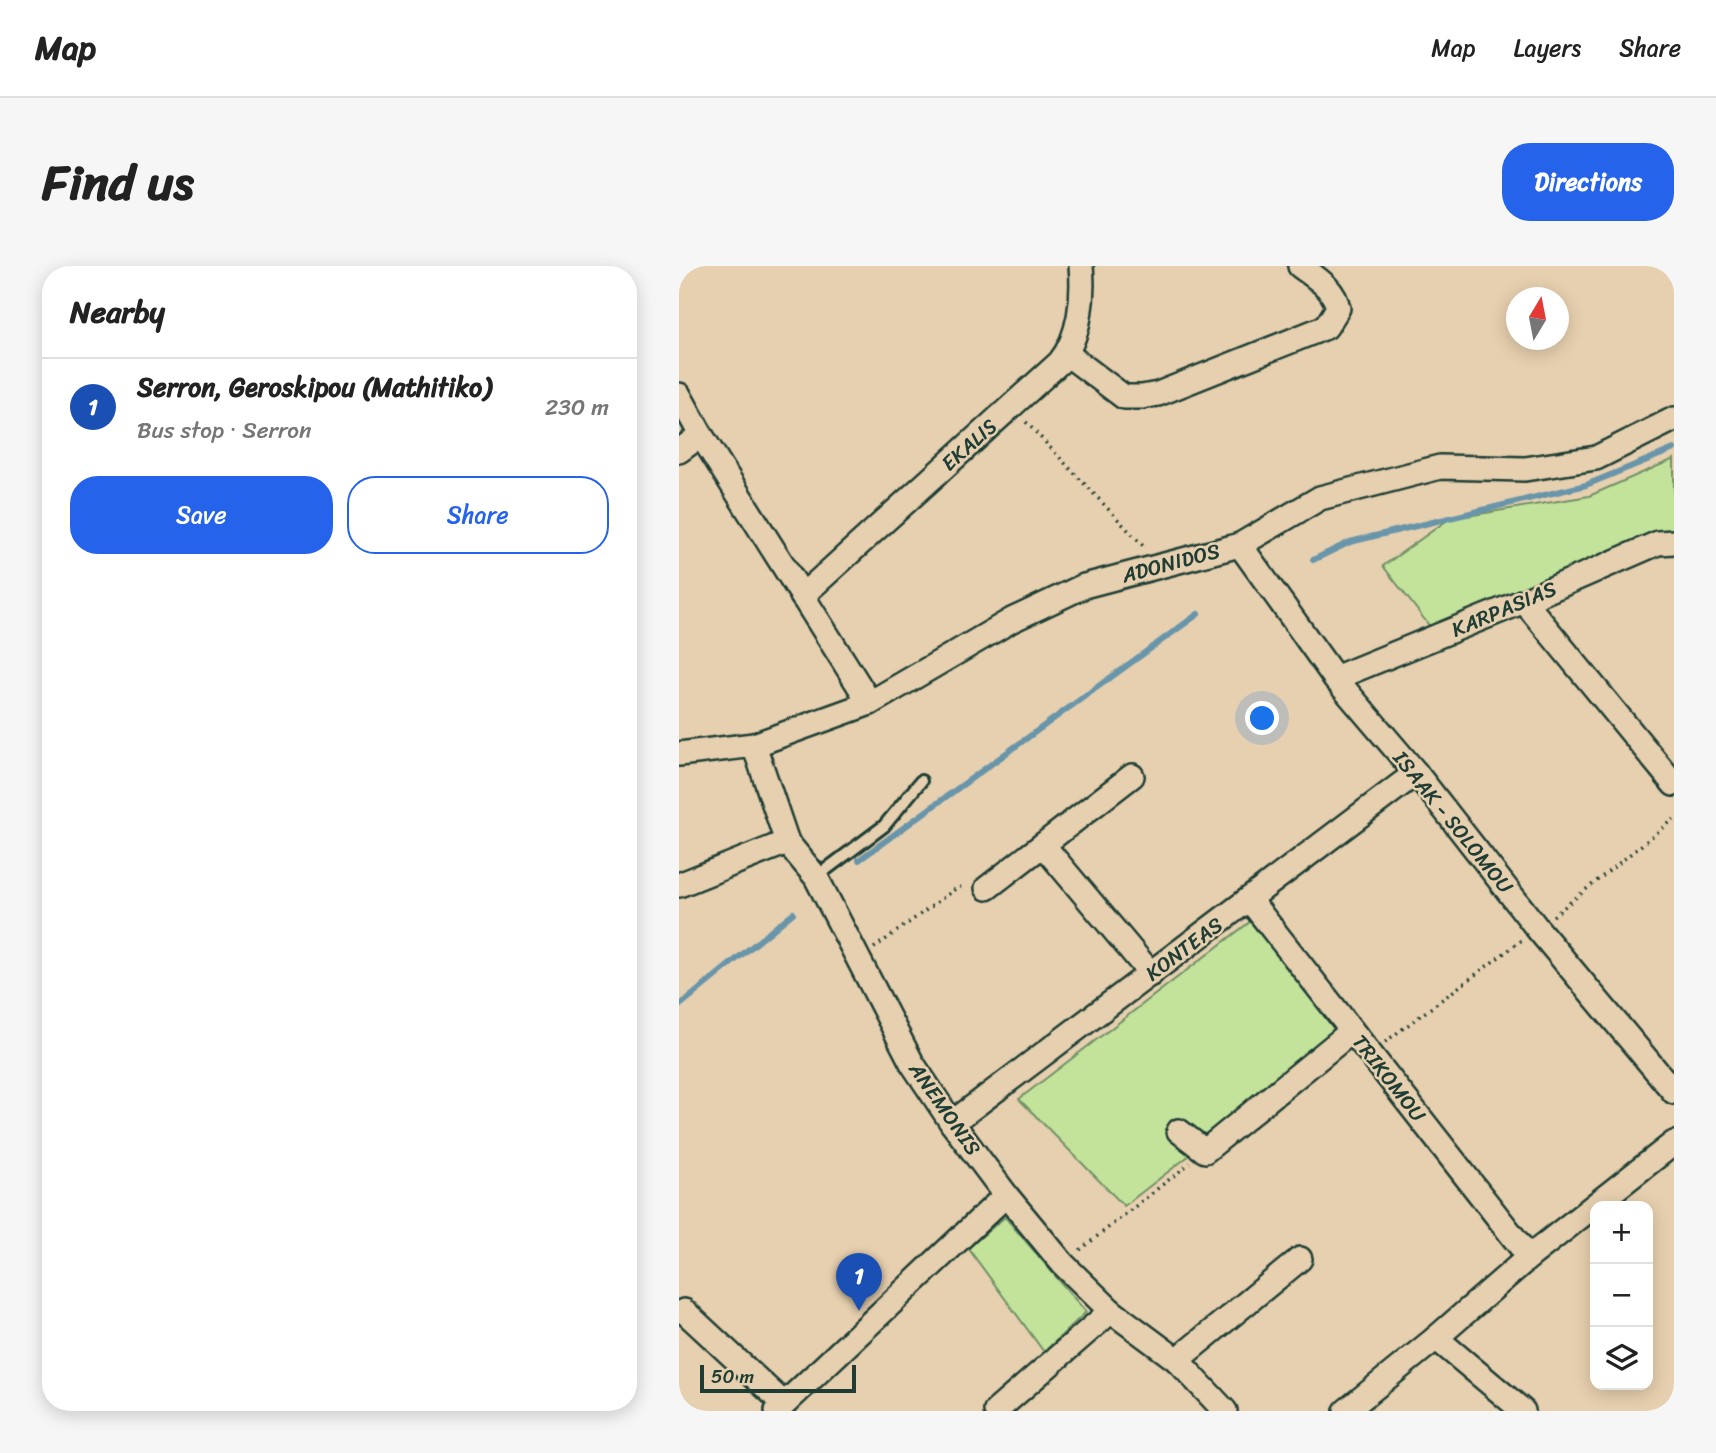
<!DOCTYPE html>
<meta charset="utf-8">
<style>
body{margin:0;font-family:Sriracha,sans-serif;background:#f6f6f6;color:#222}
.controls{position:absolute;right:21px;bottom:21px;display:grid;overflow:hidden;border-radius:14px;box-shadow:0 4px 18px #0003}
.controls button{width:63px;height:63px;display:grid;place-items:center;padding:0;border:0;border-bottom:2px solid #e0e0e0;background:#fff;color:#222;font:35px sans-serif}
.compass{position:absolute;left:827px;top:21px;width:63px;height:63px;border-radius:50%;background:#fff;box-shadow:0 4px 18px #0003;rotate:10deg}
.scale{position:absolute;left:21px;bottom:18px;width:156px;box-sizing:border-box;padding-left:7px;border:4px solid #1f3d34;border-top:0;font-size:19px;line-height:24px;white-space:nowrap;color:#1f3d34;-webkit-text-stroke:5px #e7d0af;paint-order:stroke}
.you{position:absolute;left:584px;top:453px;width:24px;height:24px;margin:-18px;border:5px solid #fff;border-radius:50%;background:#1a73e8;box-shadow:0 0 0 10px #1a73e833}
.badge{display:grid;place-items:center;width:46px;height:46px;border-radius:50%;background:#2563eb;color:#fff;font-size:23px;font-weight:700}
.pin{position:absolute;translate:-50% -58px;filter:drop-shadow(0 2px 4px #0008)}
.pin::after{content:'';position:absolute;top:37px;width:24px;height:21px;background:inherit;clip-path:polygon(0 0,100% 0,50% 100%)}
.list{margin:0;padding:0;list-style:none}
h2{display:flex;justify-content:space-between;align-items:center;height:91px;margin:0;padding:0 28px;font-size:30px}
h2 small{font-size:23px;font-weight:400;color:#767676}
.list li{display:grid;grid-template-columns:46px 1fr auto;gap:21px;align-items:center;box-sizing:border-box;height:98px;padding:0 28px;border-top:2px solid #e0e0e0}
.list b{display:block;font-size:26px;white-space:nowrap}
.list p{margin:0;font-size:23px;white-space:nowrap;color:#767676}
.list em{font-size:23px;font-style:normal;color:#767676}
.actions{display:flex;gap:14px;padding:21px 28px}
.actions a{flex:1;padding:16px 0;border:2px solid #2563eb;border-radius:28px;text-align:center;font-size:24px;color:#2563eb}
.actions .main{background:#2563eb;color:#fff}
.icon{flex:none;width:38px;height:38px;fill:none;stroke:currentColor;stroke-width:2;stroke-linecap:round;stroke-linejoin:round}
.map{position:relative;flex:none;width:995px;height:1145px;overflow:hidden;border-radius:28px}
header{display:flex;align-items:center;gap:42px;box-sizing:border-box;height:98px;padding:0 35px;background:#fff;border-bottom:2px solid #e0e0e0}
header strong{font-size:33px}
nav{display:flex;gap:38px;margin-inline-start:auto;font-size:24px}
.intro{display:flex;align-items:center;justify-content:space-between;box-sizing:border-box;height:168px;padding:0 42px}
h1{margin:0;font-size:49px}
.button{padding:18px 32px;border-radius:28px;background:#2563eb;color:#fff;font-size:24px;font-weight:700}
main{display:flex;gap:42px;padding:0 42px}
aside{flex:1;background:#fff;border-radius:28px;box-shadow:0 4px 18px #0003}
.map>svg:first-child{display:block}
</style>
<header>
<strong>Map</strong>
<nav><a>Map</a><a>Layers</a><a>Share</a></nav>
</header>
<div class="intro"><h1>Find us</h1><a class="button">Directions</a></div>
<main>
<aside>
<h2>Nearby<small></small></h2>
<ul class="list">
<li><span class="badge" style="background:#1a4fb4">1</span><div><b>Serron, Geroskipou (Mathitiko)</b><p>Bus stop · Serron</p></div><em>230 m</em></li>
</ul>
<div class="actions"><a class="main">Save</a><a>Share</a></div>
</aside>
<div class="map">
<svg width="995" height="1145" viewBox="0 0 995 1145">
<rect width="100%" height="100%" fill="#e7d0af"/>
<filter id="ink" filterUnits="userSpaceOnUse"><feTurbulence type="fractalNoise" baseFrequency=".0143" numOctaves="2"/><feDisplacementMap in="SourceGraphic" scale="14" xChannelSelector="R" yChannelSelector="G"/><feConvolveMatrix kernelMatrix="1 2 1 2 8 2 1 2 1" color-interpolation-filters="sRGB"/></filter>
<g filter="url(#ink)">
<g fill="#c3e39b" stroke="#719068" stroke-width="2">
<polygon points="995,193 995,272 753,363 704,300 770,253 910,230"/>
<polygon points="576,652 666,769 445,940 340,833"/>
<polygon points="326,951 407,1046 365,1086 289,982"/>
</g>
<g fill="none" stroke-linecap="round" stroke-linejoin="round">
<g stroke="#6995aa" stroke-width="6">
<polyline points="634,294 671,276 907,219 995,183"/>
<polyline points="180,594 519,348"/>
<polyline points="0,740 114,647"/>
</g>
<defs>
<polyline id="lane" points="137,611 205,560 242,515"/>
<g id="street">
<path d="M388,88L445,131H463L479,128L647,61L659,42C655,22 637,12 621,0"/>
<polyline points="0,129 22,169 191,437"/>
<polyline points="0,185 22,169"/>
<polyline points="561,279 656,412 737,507 858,662 995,826"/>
<path d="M123,330L381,96C401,71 405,31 402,0"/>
<polyline points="845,335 995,518"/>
<polyline points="656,412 845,335 979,277 995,276"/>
<polyline points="75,479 108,576 137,611 233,797 273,857 327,929 384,998 432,1045 498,1094 546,1145"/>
<polyline points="0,488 75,479 191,437 333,354 405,320 561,279 641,232 761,201 846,203 917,192 995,153"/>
<polyline points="364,579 472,708"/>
<polyline points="0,619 108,576"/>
<polyline points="308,622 453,510"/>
<polyline points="570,633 850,991"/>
<polyline points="273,857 737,507"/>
<polyline points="500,865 526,885 673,765"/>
<polyline points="5,1045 105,1138"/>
<polyline points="757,1072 844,1145"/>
<polyline points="498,1094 621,993"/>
<polyline points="98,1145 327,929"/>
<polyline points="317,1145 432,1045"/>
<polyline points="667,1145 757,1072 850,991 995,877"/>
</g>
</defs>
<use href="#lane" stroke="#1f3d34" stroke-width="16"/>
<use href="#street" stroke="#1f3d34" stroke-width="28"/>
<g stroke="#1f3d34" stroke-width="3.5" stroke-dasharray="2 5" stroke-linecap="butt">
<polyline points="347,156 467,283"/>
<polyline points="874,650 995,553"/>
<polyline points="195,682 279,621 287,621"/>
<polyline points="706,776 843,674"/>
<polyline points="401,984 511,897"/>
</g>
<use href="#lane" stroke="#e7d0af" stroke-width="10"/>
<use href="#street" stroke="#e7d0af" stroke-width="23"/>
</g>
</g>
<g text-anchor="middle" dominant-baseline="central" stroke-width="5" stroke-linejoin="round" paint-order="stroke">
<g font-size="21" fill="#1f3d34" stroke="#e7d0af">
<text transform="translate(290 179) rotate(-42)">EKALIS</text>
<text transform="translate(492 297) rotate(-15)">ADONIDOS</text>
<text transform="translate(825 343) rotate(-23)">KARPASIAS</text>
<text transform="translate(774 556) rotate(51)">ISAAK - SOLOMOU</text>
<text transform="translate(505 683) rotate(-37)">KONTEAS</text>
<text transform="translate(710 812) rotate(52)">TRIKOMOU</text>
<text transform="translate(266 843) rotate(55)">ANEMONIS</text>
</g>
</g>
</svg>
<div class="controls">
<button>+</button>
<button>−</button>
<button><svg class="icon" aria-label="layers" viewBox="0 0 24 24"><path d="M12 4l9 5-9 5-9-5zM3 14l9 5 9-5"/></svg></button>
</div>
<svg class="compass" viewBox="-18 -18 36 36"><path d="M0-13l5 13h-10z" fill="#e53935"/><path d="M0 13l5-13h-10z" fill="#767676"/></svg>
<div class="scale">50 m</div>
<div class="you"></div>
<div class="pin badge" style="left:180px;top:1045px;background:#1a4fb4">1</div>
</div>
</main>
